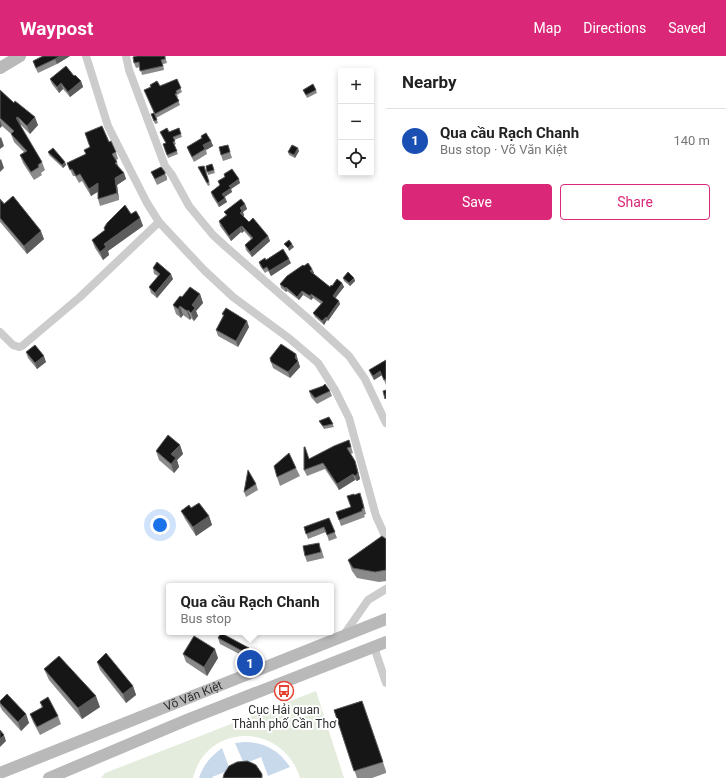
<!DOCTYPE html>
<meta charset="utf-8">
<style>
body{margin:0;font-family:Roboto,sans-serif;background:#f6f6f6;color:#222}
.controls{position:absolute;right:12px;top:12px;display:grid;overflow:hidden;border-radius:4px;box-shadow:0 2px 6px #0003}
.controls button{width:36px;height:36px;display:grid;place-items:center;padding:0;border:0;border-bottom:1px solid #e0e0e0;background:#fff;color:#222;font:20px sans-serif}
.you{position:absolute;left:160px;top:469px;width:14px;height:14px;margin:-10px;border:3px solid #fff;border-radius:50%;background:#1a73e8;box-shadow:0 0 0 6px #1a73e833}
.badge{display:grid;place-items:center;width:26px;height:26px;border-radius:50%;background:#db2777;color:#fff;font-size:13px;font-weight:700}
.pin{position:absolute;translate:-50% -50%;border:2px solid #fff;box-shadow:0 1px 4px #0006}
.popup{position:absolute;left:166px;top:527px;width:168px;height:52px;box-sizing:border-box;display:grid;place-content:center;border-radius:4px;background:#fff;filter:drop-shadow(0 1px 3px #0005);font-size:13px;white-space:nowrap;color:#767676}
.popup b{font-size:15px;color:#222}
.popup::after{content:'';position:absolute;left:50%;top:100%;margin-left:-8px;border:8px solid transparent;border-top-color:#fff}
.list{margin:0;padding:0;list-style:none}
h2{display:flex;justify-content:space-between;align-items:center;height:52px;margin:0;padding:0 16px;font-size:17px}
h2 small{font-size:13px;font-weight:400;color:#767676}
.list li{display:grid;grid-template-columns:26px 1fr auto;gap:12px;align-items:center;box-sizing:border-box;height:64px;padding:0 16px;border-top:1px solid #e0e0e0}
.list b{display:block;font-size:15px;white-space:nowrap}
.list p{margin:0;font-size:13px;white-space:nowrap;color:#767676}
.list em{font-size:13px;font-style:normal;color:#767676}
.actions{display:flex;gap:8px;padding:12px 16px}
.actions a{flex:1;padding:9px 0;border:1px solid #db2777;border-radius:4px;text-align:center;font-size:14px;color:#db2777}
.actions .main{background:#db2777;color:#fff}
.icon{flex:none;width:22px;height:22px;fill:none;stroke:currentColor;stroke-width:2;stroke-linecap:round;stroke-linejoin:round}
.map{position:relative;flex:none;width:386px;height:722px;overflow:hidden}
header{display:flex;align-items:center;gap:24px;box-sizing:border-box;height:56px;padding:0 20px;background:#db2777;color:#fff}
header strong{font-size:19px}
nav{display:flex;gap:22px;margin-inline-start:auto;font-size:14px}
main{display:flex}
aside{flex:1;background:#fff}
.map>svg:first-child{display:block}
</style>
<header>
<strong>Waypost</strong>
<nav><a>Map</a><a>Directions</a><a>Saved</a></nav>
</header>
<main>
<div class="map">
<svg width="386" height="722" viewBox="0 0 386 722">
<rect width="100%" height="100%" fill="#fff"/>
<path fill="#e3ecdd" d="M316,635L344,722H300C283,666 207,666 193,722H101L105,717Z"/>
<g fill="#c9d9ec">
<path d="M244,686C264,686 279,694 290,711L268,720L261,701L244,708L235,687Z"/>
<path d="M222,692L230,714L212,721L213,722H199C203,709 211,700 222,692Z"/>
</g>
<g fill="none" stroke-linecap="round" stroke-linejoin="round">
<g stroke="#ccc" stroke-width="8">
<polyline points="86,0 108,70 147,147 159,166 204,214 233,241 290,283 318,307 335,334 349,362 376,460 386,482"/>
<polyline points="126,0 129,14 165,110 172,119 189,150 213,179 225,190 312,266 349,300 365,323 386,367"/>
<polyline points="0,276 13,289 19,291 22,290 80,241 159,166"/>
<polyline points="343,580 368,544 386,533"/>
<polyline points="378,591 374,591 386,627"/>
</g>
<g stroke="#b9b9b9" stroke-width="12">
<polyline points="0,12 20,0"/>
<path id="s1" d="M0,717L386,563"/>
<polyline points="49,722 189,663 386,586"/>
</g>
</g>
<g fill="#8a8a8a">
<polygon points="70,0 57,8 38,17 35,11 33,5"/>
<polygon points="165,0 167,7 163,8 164,14 142,19 140,11 136,12 134,7"/>
<polygon points="74,20 81,25 83,31 70,41 63,33 59,37 52,28 50,23"/>
<polygon points="177,23 182,36 177,39 178,41 177,41 180,49 156,62 144,34 160,30"/>
<polygon points="0,34 38,69 30,78 21,69 20,70 42,106 45,114 41,117 42,119 34,124 23,107 20,99 24,96 14,86 11,78 2,70 0,72"/>
<polygon points="303,34 316,34 317,37 307,42"/>
<polygon points="151,58 157,64 158,67 155,68"/>
<polygon points="179,72 182,81 174,84 176,88 174,89 178,98 168,102 163,88 165,87 169,76"/>
<polygon points="201,80 211,85 213,90 206,94 207,98 194,106 189,96 187,91 202,83"/>
<polygon points="109,86 116,96 118,103 116,104 117,106 119,112 124,117 126,123 117,129 119,144 100,150 98,143 98,135 91,140 82,125 79,127 75,120 73,120 67,107 86,98 84,94"/>
<polygon points="228,89 232,102 223,105 221,99"/>
<polygon points="299,95 295,102 289,99 288,96"/>
<polygon points="48,96 65,106 66,109 63,112 49,99"/>
<polygon points="212,108 215,117 208,119 206,110"/>
<polygon points="204,110 210,129 208,130 198,111"/>
<polygon points="161,111 167,121 167,124 157,129 151,116"/>
<polygon points="224,118 240,127 231,133 232,136 225,141 227,146 219,151 212,140 211,136 220,130 218,125 225,121"/>
<polygon points="0,143 44,183 27,198 0,166"/>
<polygon points="245,148 247,153 243,156 244,160 243,161 249,166 268,180 270,185 252,201 246,194 245,189 251,183 244,175 242,177 241,176 231,185 220,170 219,165 226,159 224,156"/>
<polygon points="131,158 140,162 143,170 108,195 109,199 103,204 95,192 92,184 105,174 104,172"/>
<polygon points="266,204 291,207 271,220 268,215 265,217 260,210 259,206"/>
<polygon points="304,210 312,213 314,217 313,217 330,231 342,227 344,231 335,242 340,248 328,265 327,264 324,269 315,261 313,257 321,248 313,242 311,244 303,239 299,244 287,235 286,236 281,232 280,228"/>
<polygon points="153,212 173,223 157,242 151,237 149,231 158,220 154,218"/>
<polygon points="343,222 354,222 355,225 350,230 344,225"/>
<polygon points="200,238 203,247 196,255 198,260 194,265 191,262 190,264 183,259 181,262 176,258 173,249 182,241"/>
<polygon points="222,258 249,271 238,291 218,280 216,274 223,260"/>
<polygon points="26,296 46,306 37,313 28,302"/>
<polygon points="296,298 300,311 290,322 273,312 271,306"/>
<polygon points="386,304 386,329 382,319 374,324 371,319 369,314"/>
<polygon points="309,335 330,335 332,340 317,348 311,341"/>
<polygon points="329,361 334,371 324,373 319,365"/>
<polygon points="349,384 353,397 350,398 357,411 360,423 357,425 355,424 339,434 325,413 307,420 304,414 309,403"/>
<polygon points="180,389 183,398 177,404 179,411 174,417 159,404 156,395"/>
<polygon points="296,412 300,420 280,430 277,421"/>
<polygon points="256,428 258,434 246,441 244,436"/>
<polygon points="354,439 362,442 366,458 364,459 365,461 341,470 339,464 351,451"/>
<polygon points="191,452 209,460 212,469 196,480 185,463 181,455"/>
<polygon points="329,462 337,482 329,485 326,476 308,483 304,471"/>
<polygon points="386,483 386,525 379,526 357,522 352,515 348,504"/>
<polygon points="321,492 324,502 307,506 305,500"/>
<polygon points="218,582 251,598 249,603 220,588"/>
<polygon points="183,598 218,602 207,620 186,606"/>
<polygon points="97,606 133,630 136,639 126,647 100,614"/>
<polygon points="44,613 100,651 82,663 49,624"/>
<polygon points="0,645 26,658 29,667 21,675 2,654 0,650"/>
<polygon points="362,645 386,715 386,717 372,722 357,722 334,654"/>
<polygon points="40,646 58,660 61,668 40,679 33,666 30,658 42,652"/>
</g>
<g fill="#5c5c5c">
<polygon points="60,0 70,0 57,8 55,3"/>
<polygon points="81,25 83,31 70,41 68,36"/>
<polygon points="61,27 63,33 59,37 57,31"/>
<polygon points="18,61 21,69 19,71 16,62"/>
<polygon points="35,61 38,69 30,78 27,70"/>
<polygon points="0,64 2,70 0,72"/>
<polygon points="1,81 4,90 0,93 0,82"/>
<polygon points="211,85 213,90 206,94 203,89"/>
<polygon points="298,92 299,95 295,102 294,99"/>
<polygon points="1,103 4,112 0,116 0,104"/>
<polygon points="65,106 66,109 63,112 62,109"/>
<polygon points="124,117 126,123 117,129 119,144 117,137 115,122"/>
<polygon points="239,123 240,127 231,133 232,136 224,141 222,138 229,130"/>
<polygon points="98,127 101,134 91,140 89,133"/>
<polygon points="225,142 227,146 219,151 218,147"/>
<polygon points="245,148 247,153 243,156 244,160 242,162 240,157 240,152"/>
<polygon points="140,162 143,170 108,195 109,199 103,204 100,196 104,188"/>
<polygon points="242,170 244,175 242,177 240,171"/>
<polygon points="240,171 241,176 231,185 229,180"/>
<polygon points="41,175 44,183 27,198 24,190"/>
<polygon points="268,180 270,185 252,201 250,196"/>
<polygon points="292,188 294,191 289,195 288,192"/>
<polygon points="289,203 291,207 271,220 269,215"/>
<polygon points="312,213 314,217 311,219 310,215"/>
<polygon points="171,218 173,223 157,242 155,237"/>
<polygon points="354,222 355,225 350,230 349,227"/>
<polygon points="342,227 344,231 334,244 333,240"/>
<polygon points="286,231 287,235 286,236 285,232"/>
<polygon points="302,235 303,239 299,244 297,241"/>
<polygon points="200,238 203,247 196,255 198,260 194,265 191,257 192,249"/>
<polygon points="311,238 313,242 311,244 310,240"/>
<polygon points="339,245 340,248 328,265 327,262"/>
<polygon points="180,250 183,259 181,262 178,253"/>
<polygon points="188,254 191,262 190,264 187,255"/>
<polygon points="326,261 327,264 324,269 322,265"/>
<polygon points="247,265 249,271 238,291 236,285"/>
<polygon points="296,298 300,311 290,322 288,316 295,302"/>
<polygon points="44,300 46,306 37,313 35,307"/>
<polygon points="380,315 382,319 374,324 373,320"/>
<polygon points="180,389 183,398 177,404 179,411 174,417 171,408 171,398"/>
<polygon points="355,405 360,423 357,425 355,420"/>
<polygon points="353,418 355,424 339,434 337,428"/>
<polygon points="209,460 212,469 196,480 193,471"/>
<polygon points="249,592 251,598 249,603 246,597"/>
<polygon points="215,593 218,602 207,620 204,611"/>
<polygon points="133,630 136,639 126,647 123,638"/>
<polygon points="96,640 100,651 82,663 78,652"/>
<polygon points="26,658 29,667 21,675 18,666"/>
<polygon points="4,679 6,685 0,691 0,683"/>
</g>
<g fill="#161616" stroke="#5c5c5c">
<polygon points="43,0 60,0 55,3 36,12 33,5"/>
<polygon points="137,0 165,0 165,3 161,4 163,10 140,15 139,6 134,7 133,1"/>
<polygon points="66,10 74,20 75,19 81,25 68,36 61,27 57,31 50,23"/>
<polygon points="177,23 181,32 176,35 177,37 175,38 179,45 155,58 144,34 151,31 150,29 157,25 160,30"/>
<polygon points="313,28 316,34 306,39 303,34"/>
<polygon points="0,34 14,47 15,45 35,61 27,70 18,61 16,62 42,106 38,109 39,111 31,116 20,99 27,95 11,78 14,75 0,62"/>
<polygon points="154,57 157,64 154,65 151,58"/>
<polygon points="102,70 109,86 111,85 116,96 112,98 117,106 115,107 124,117 115,122 117,137 98,143 98,127 89,133 80,118 76,120 72,113 70,114 67,107 86,98 84,94 90,91 85,77"/>
<polygon points="167,72 169,76 179,72 181,78 173,81 175,85 173,86 177,95 167,99 163,88 166,87 160,76"/>
<polygon points="206,77 211,85 203,89 205,93 192,101 187,91 202,82 201,80"/>
<polygon points="228,89 230,96 221,99 219,91"/>
<polygon points="292,89 298,92 294,99 288,96"/>
<polygon points="53,92 65,106 62,109 48,96"/>
<polygon points="212,108 214,114 207,116 206,110"/>
<polygon points="204,110 209,126 207,127 198,111"/>
<polygon points="161,111 165,116 165,118 155,123 151,116"/>
<polygon points="232,113 239,123 229,130 231,132 222,138 225,142 218,147 211,136 220,129 218,125 225,121 224,118"/>
<polygon points="13,140 41,175 24,190 0,162 0,143 4,148"/>
<polygon points="241,143 245,148 240,152 242,155 240,157 249,166 253,162 268,180 250,196 245,189 253,182 242,170 240,171 229,180 219,165 227,159 224,156"/>
<polygon points="125,149 131,158 136,155 140,162 104,188 106,191 100,196 92,184 105,174 104,172 107,167"/>
<polygon points="289,184 292,188 288,192 284,188"/>
<polygon points="283,193 289,203 269,215 267,211 263,213 259,206 265,202 266,204"/>
<polygon points="157,206 171,218 155,237 149,231 160,218 153,212"/>
<polygon points="308,207 312,213 310,215 330,231 331,229 332,230 337,223 342,227 333,240 339,245 327,262 326,261 322,265 313,257 323,246 311,238 310,240 302,235 297,241 286,231 285,232 280,228 287,220 303,209 304,210"/>
<polygon points="348,216 354,222 349,227 343,222"/>
<polygon points="190,231 200,238 192,249 195,252 191,257 188,254 187,255 180,250 178,253 173,249 180,240 182,241"/>
<polygon points="226,252 247,265 236,285 216,274 224,259 222,258"/>
<polygon points="281,288 296,298 295,302 298,305 288,316 271,306 270,302"/>
<polygon points="35,289 44,300 35,307 26,296"/>
<polygon points="386,304 386,323 384,324 380,315 373,320 369,314"/>
<polygon points="325,328 330,335 315,342 309,335 323,330"/>
<polygon points="386,334 386,342 385,343 383,335"/>
<polygon points="329,361 333,368 323,370 319,365"/>
<polygon points="168,379 180,389 171,398 176,402 171,408 156,395"/>
<polygon points="349,384 351,391 347,392 355,405 358,417 355,420 353,418 337,428 323,407 304,414 304,391 305,391 309,403 334,390"/>
<polygon points="289,397 296,412 277,421 274,410"/>
<polygon points="248,414 256,428 244,436"/>
<polygon points="360,437 364,452 362,453 362,455 339,464 336,456 351,451 347,440 354,438 354,439"/>
<polygon points="199,447 209,460 193,471 181,455 189,449 191,452"/>
<polygon points="329,462 335,476 327,479 324,471 306,478 304,471"/>
<polygon points="382,480 386,483 386,514 375,516 353,512 348,504"/>
<polygon points="319,487 321,496 305,500 303,490"/>
<polygon points="221,577 249,592 246,597 218,582"/>
<polygon points="194,580 215,593 204,611 183,598"/>
<polygon points="106,597 133,630 123,638 97,606"/>
<polygon points="59,600 96,640 78,652 44,613"/>
<polygon points="7,638 26,658 18,666 0,647 0,645"/>
<polygon points="48,641 58,660 37,671 30,658 43,651 40,646"/>
<polygon points="362,645 383,706 354,715 334,654"/>
<polygon points="0,674 4,679 0,683"/>
<polygon points="247,705 252,707 256,709 262,718 262,722 223,722 224,718 229,710 237,706"/>
</g>
<defs>
<symbol id="bus-ring" viewBox="-11 -11 22 22"><circle r="9.5" fill="#fff" stroke="#e64132" stroke-width="1.5"/><path d="M-5-6H5V4H4V6H2V4H-2V6H-4V4H-5ZM-3.5-4V0h7V-4ZM-3.5 1.2v1.5H-2V1.2ZM2 1.2v1.5H3.5V1.2Z" fill="#e64132"/></symbol>
</defs>
<g fill-rule="evenodd">
<use href="#bus-ring" x="273" y="624" width="22" height="22"/>
</g>
<g text-anchor="middle" dominant-baseline="central" stroke-width="4" stroke-linejoin="round" paint-order="stroke">
<g font-size="12" fill="#2f2f2f" stroke="#fff">
<text stroke="none"><textPath href="#s1" startOffset="208">Võ Văn Kiệt</textPath></text>
</g>
<g font-size="12" fill="#2f2f2f" stroke="#fff">
<text x="284" y="654">Cục Hải quan<tspan x="284" dy="14">Thành phố Cần Thơ</tspan></text>
</g>
</g>
</svg>
<div class="controls">
<button>+</button>
<button>−</button>
<button><svg class="icon" aria-label="locate" viewBox="0 0 24 24"><circle cx="12" cy="12" r="6"/><path d="M12 2v4M12 18v4M2 12h4M18 12h4"/></svg></button>
</div>
<div class="you"></div>
<div class="pin badge" style="left:250px;top:607px;background:#1a4fb4">1</div>
<div class="popup"><b>Qua cầu Rạch Chanh</b>Bus stop</div>
</div>
<aside>
<h2>Nearby<small></small></h2>
<ul class="list">
<li><span class="badge" style="background:#1a4fb4">1</span><div><b>Qua cầu Rạch Chanh</b><p>Bus stop · Võ Văn Kiệt</p></div><em>140 m</em></li>
</ul>
<div class="actions"><a class="main">Save</a><a>Share</a></div>
</aside>
</main>
